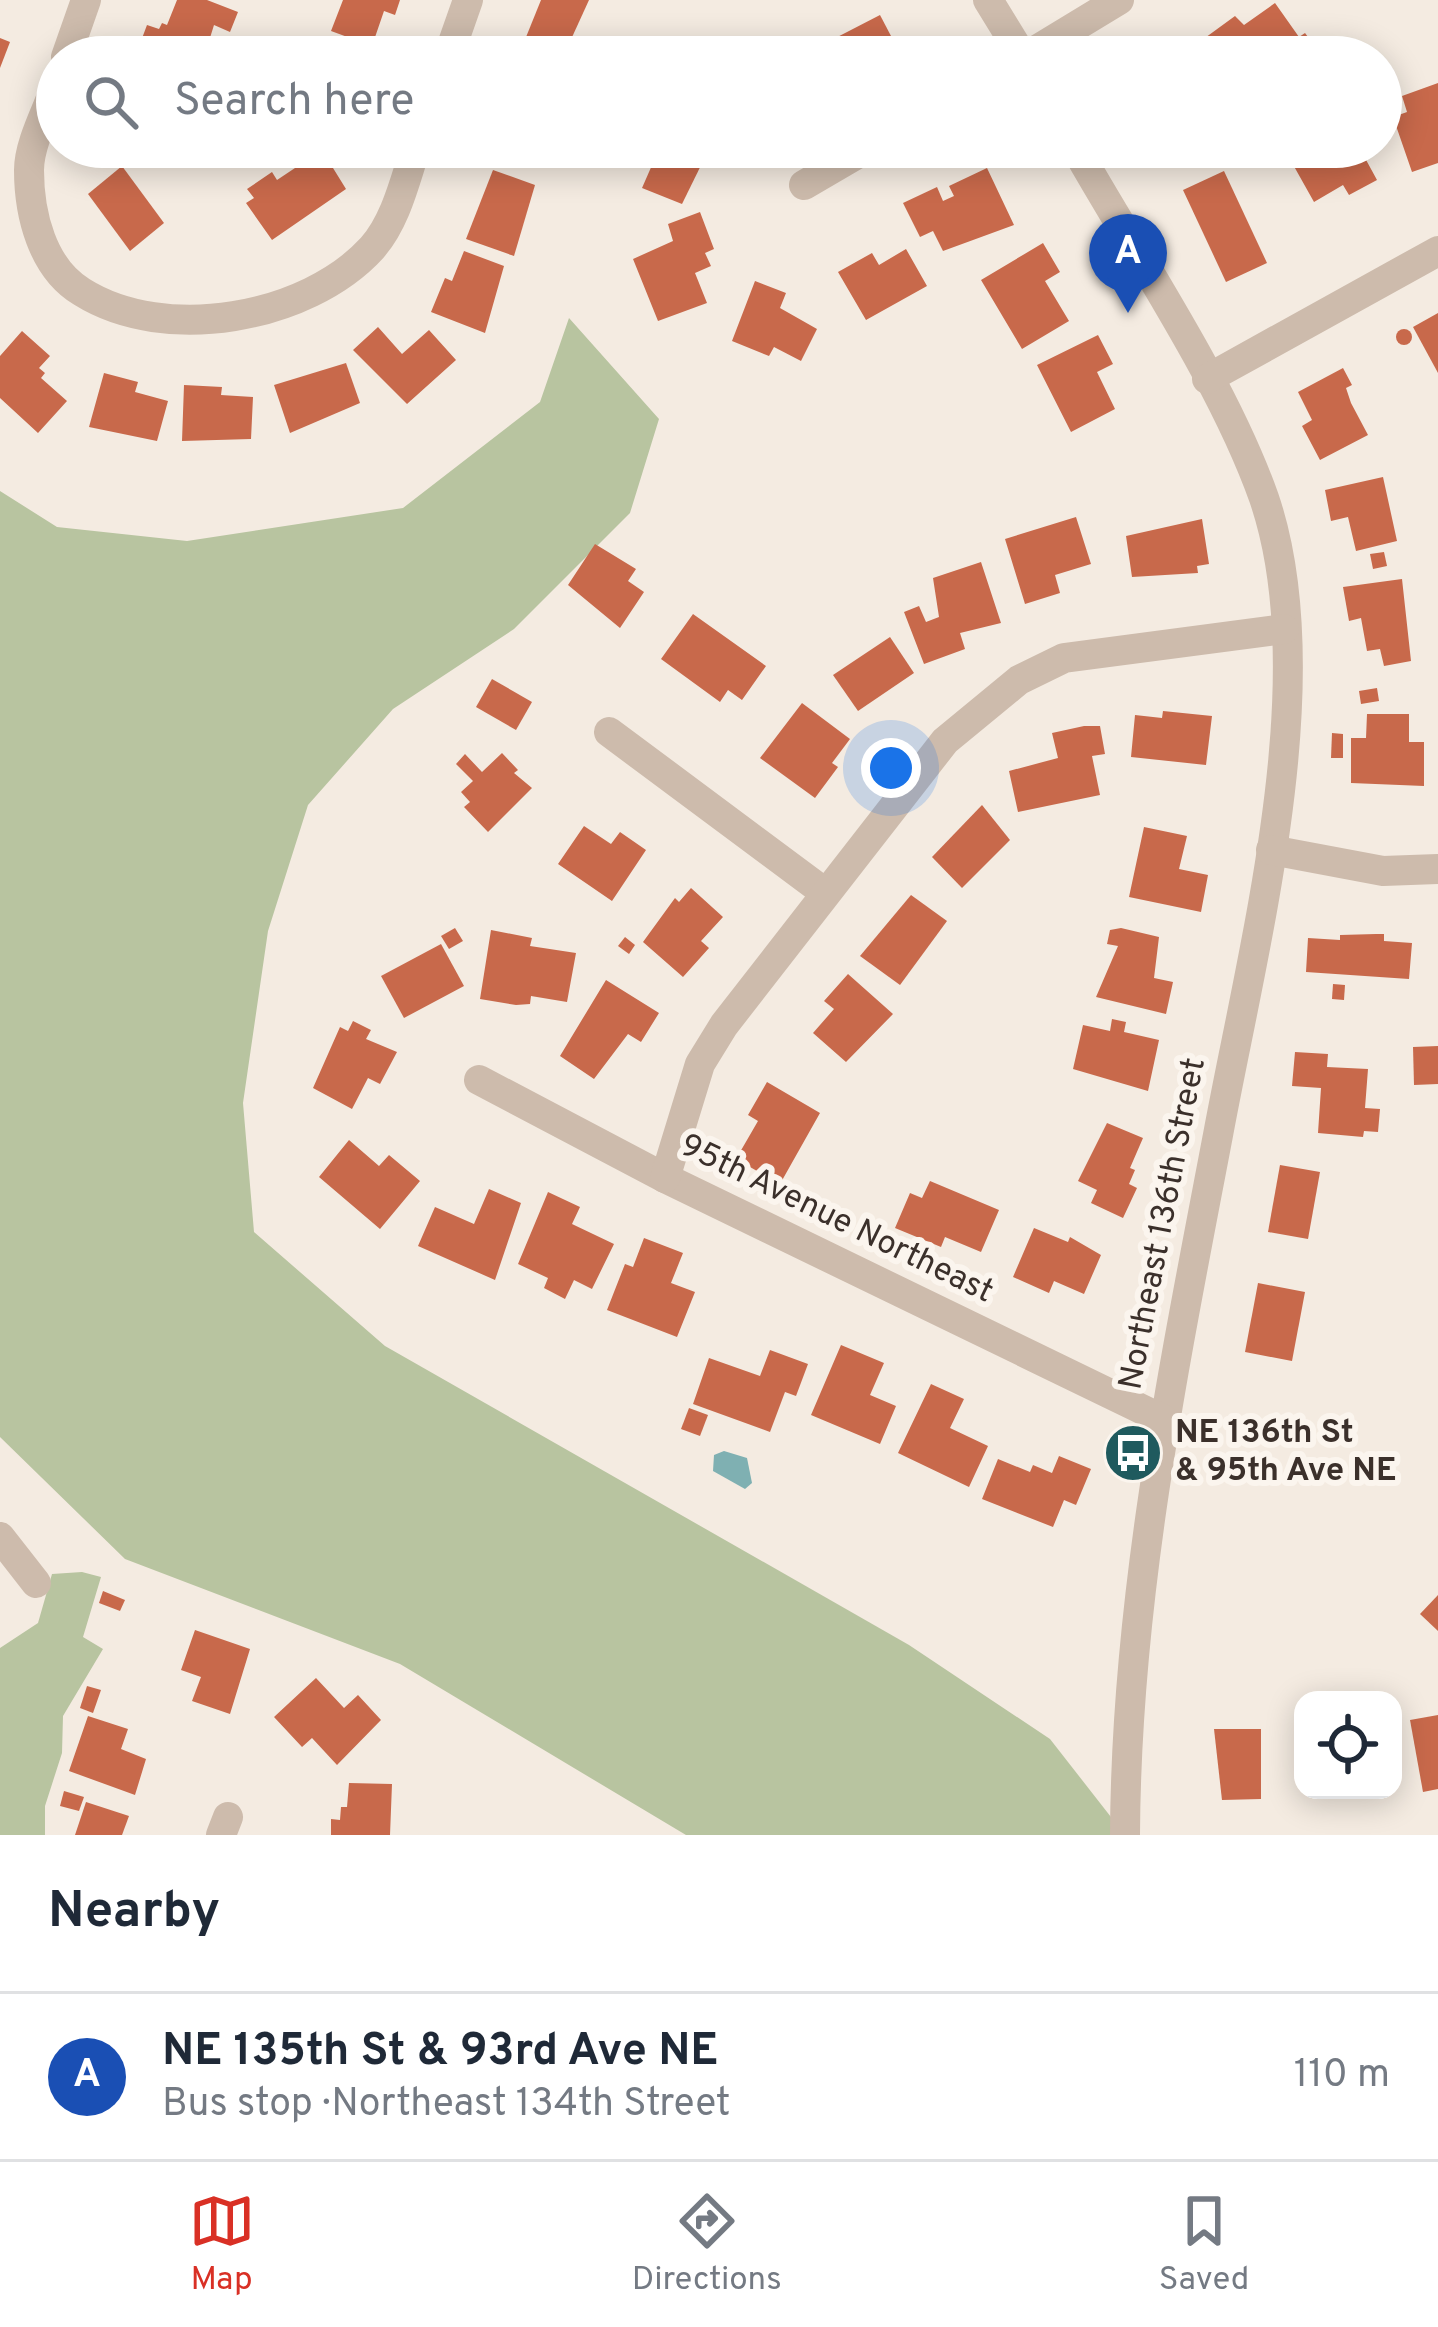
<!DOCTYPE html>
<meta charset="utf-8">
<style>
body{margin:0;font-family:Overpass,sans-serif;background:#f2f2f3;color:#1f2937}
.controls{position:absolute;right:36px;bottom:36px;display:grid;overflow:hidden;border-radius:24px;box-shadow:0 6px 30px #0003}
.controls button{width:108px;height:108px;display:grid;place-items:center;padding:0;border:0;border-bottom:3px solid #e0e1e3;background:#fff;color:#1f2937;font:60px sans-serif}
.you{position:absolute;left:891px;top:768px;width:42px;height:42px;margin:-30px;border:9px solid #fff;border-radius:50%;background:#1a73e8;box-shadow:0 0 0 18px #1a73e833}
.badge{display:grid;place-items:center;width:78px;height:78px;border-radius:50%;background:#d93025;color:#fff;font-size:39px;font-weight:700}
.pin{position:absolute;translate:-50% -99px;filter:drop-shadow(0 3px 6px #0008)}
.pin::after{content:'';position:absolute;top:63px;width:42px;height:36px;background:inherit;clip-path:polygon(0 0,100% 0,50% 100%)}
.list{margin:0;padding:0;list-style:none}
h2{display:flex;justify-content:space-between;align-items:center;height:156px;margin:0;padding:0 48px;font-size:51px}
h2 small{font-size:39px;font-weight:400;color:#747a83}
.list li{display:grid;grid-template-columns:78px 1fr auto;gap:36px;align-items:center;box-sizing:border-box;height:168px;padding:0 48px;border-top:3px solid #e0e1e3}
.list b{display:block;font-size:45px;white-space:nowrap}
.list p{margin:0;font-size:39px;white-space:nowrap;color:#747a83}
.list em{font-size:39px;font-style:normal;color:#747a83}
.icon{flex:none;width:66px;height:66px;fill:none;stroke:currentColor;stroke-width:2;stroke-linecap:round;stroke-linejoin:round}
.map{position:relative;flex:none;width:1438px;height:1835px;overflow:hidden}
.search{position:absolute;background:#fff;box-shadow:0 6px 30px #0003;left:36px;right:36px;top:36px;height:132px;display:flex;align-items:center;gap:30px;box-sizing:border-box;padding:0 42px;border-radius:66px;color:#747a83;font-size:45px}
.sheet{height:324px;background:#fff}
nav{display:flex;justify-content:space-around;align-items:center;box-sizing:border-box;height:168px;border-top:3px solid #e0e1e3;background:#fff;font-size:33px;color:#747a83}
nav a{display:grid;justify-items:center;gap:6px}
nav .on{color:#d93025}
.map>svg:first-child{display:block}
</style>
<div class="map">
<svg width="1438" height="1835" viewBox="0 0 1438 1835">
<rect width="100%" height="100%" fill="#f4ebe1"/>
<g fill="#b8c4a0">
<polygon points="569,318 659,419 630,513 514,629 393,709 308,805 268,931 243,1103 254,1232 385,1346 909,1645 1050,1739 1125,1835 686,1835 400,1664 125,1559 0,1437 0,491 57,527 187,541 403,508 540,402"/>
<polygon points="82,1572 101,1577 83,1637 103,1649 63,1716 62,1753 45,1806 45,1835 0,1835 0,1648 38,1623 52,1574"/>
</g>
<polygon fill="#7fb0b2" points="724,1451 747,1458 752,1483 745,1489 713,1471 714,1455"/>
<g fill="#c8694b">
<polygon points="177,0 207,0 238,12 230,32 214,25 204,57 135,57 147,25 159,29 162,23 167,25"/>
<polygon points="343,0 400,0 395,15 384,11 372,46 331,31"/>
<polygon points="541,0 589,0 563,57 520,52"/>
<polygon points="1275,3 1299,37 1305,33 1317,49 1306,57 1208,57 1198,43 1235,16 1244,25"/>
<polygon points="880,15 902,57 823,57 818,47"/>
<polygon points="0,38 10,42 0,68"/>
<polygon points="767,47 772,57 744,57"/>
<polygon points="1438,83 1438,163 1412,172 1393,117 1407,112 1402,96"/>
<polygon points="113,147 194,147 186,166 158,154 153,164"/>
<polygon points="301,147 347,147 342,162"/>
<polygon points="660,147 710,147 682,204 642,188"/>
<polygon points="1318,147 1359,147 1377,180 1349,195 1343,185 1314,202 1291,161"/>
<polygon points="304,162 333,168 346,189 272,240 246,203 254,198 247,189 272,172 277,180"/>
<polygon points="122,166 164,223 130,251 88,194"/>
<polygon points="987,168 1014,225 943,251 933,231 920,237 903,203 937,187 943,201 954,196 949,186"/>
<polygon points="493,170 535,185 514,256 466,239"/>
<polygon points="1224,171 1267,263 1226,282 1183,190"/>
<polygon points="700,212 714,249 705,253 711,266 695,273 707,303 658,321 633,259 673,241 668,224"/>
<polygon points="1043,243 1060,272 1045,281 1069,321 1022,349 981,280"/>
<polygon points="906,249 927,286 866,320 838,272 872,253 879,265"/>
<polygon points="464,251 504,266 485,333 431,312 445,278 452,281"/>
<polygon points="755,281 786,293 780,308 817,329 801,361 774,347 769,356 732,341"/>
<polygon points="1438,313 1438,373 1413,327"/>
<polygon points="378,327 402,354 429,330 456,360 407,404 353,350"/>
<circle cx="1404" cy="337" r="8"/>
<polygon points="22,331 50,356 39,368 45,373 41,378 67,401 38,433 0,398 0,356"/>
<polygon points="1098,335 1113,364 1097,372 1115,409 1071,432 1037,365"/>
<polygon points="346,363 360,403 290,433 274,385"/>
<polygon points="1343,368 1352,385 1346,388 1351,403 1368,435 1320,460 1302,426 1312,420 1298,392"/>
<polygon points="104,373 138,382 135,392 168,401 157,441 89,427"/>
<polygon points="184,385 222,387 221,395 253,397 251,439 182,441"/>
<polygon points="1383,477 1397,541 1356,551 1348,517 1331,521 1325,490"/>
<polygon points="1076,517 1091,564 1055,575 1060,593 1025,604 1005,539"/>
<polygon points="1202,519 1209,564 1197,566 1198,573 1132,577 1126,536"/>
<polygon points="595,544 636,569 628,581 644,592 620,628 568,585"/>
<polygon points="1384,552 1387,566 1373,569 1370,554"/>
<polygon points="981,562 1001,623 960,633 965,649 924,664 904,612 919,606 926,622 939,617 933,578"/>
<polygon points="1402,579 1411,661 1384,666 1380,649 1367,651 1361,618 1349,621 1343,587"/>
<polygon points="693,614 766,666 742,700 728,690 720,702 661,659"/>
<polygon points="890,637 914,673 858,711 833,675"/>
<polygon points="492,679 532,702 516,730 476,707"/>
<polygon points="1377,688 1379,701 1361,704 1359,691"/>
<polygon points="802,703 850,739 832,763 838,767 815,798 760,758"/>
<polygon points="1163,711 1212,716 1206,765 1131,757 1135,715 1162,718"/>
<polygon points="1367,714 1409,714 1409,742 1424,742 1424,786 1351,783 1351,738 1366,738"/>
<polygon points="1084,726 1100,726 1105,754 1092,756 1100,795 1018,812 1009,771 1058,758 1052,733"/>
<polygon points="1332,733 1343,734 1343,758 1331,758"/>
<polygon points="502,753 518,770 514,773 532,788 488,832 464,807 470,802 461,792 473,781 456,764 465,754 482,772"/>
<polygon points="982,805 1010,840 962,888 932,857"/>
<polygon points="584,826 611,844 620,832 646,850 612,901 558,864"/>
<polygon points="1144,827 1187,836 1179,869 1208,875 1201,912 1129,897"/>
<polygon points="691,888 723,917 701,941 709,948 683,977 643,942 675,898 679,902"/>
<polygon points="911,895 947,921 900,985 860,956"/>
<polygon points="455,928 463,941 449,949 441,936"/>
<polygon points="1121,928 1159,937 1154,978 1173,982 1166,1014 1096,997 1118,946 1107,944 1110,930"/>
<polygon points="491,930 532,938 530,946 576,953 567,1002 531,996 530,1004 516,1005 480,999"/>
<polygon points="1376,934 1384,934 1384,941 1412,943 1409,979 1306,972 1308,938 1340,940 1340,935"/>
<polygon points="625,937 635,945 629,954 618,946"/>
<polygon points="441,944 464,986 404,1018 381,976"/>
<polygon points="848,974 893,1014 846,1062 813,1033 834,1009 824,1001"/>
<polygon points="606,980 659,1013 641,1042 628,1034 594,1079 560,1056"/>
<polygon points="1333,984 1345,985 1344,1000 1332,999"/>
<polygon points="1112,1019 1126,1022 1124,1032 1159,1040 1148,1091 1073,1069 1083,1025 1110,1031"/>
<polygon points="353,1021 371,1030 366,1039 397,1052 380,1084 368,1078 352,1109 313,1088 340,1027 348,1031"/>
<polygon points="1438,1046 1438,1084 1414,1085 1413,1047"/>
<polygon points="1295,1052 1328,1054 1327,1067 1368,1069 1365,1108 1380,1109 1378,1132 1364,1131 1363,1137 1318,1133 1321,1088 1292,1086"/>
<polygon points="767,1082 820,1113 780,1184 736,1159 758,1121 748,1115"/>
<polygon points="1107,1123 1143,1138 1130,1168 1135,1170 1129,1184 1137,1188 1123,1218 1091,1203 1097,1190 1078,1181"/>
<polygon points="349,1140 379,1166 389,1155 420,1181 380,1229 319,1177"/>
<polygon points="1280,1165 1320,1172 1308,1239 1268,1232"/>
<polygon points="930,1181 999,1210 981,1252 945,1237 941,1247 895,1228 910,1193 922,1198"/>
<polygon points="489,1189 521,1203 495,1280 418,1246 435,1207 474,1224"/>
<polygon points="548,1192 580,1207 572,1224 614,1244 592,1289 574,1280 565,1299 544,1288 548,1278 518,1264"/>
<polygon points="1034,1228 1068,1242 1070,1237 1101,1255 1084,1294 1054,1281 1049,1293 1013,1277"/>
<polygon points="644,1238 683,1253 671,1283 695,1292 677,1337 607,1310 625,1264 633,1267"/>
<polygon points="1258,1283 1305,1292 1292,1361 1245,1352"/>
<polygon points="841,1345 884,1363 870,1395 896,1406 880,1444 811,1415"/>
<polygon points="770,1350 808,1364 796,1396 785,1392 770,1432 693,1404 709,1358 760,1376"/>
<polygon points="931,1384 964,1399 950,1428 988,1446 969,1487 898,1453"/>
<polygon points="689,1408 708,1415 700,1436 681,1429"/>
<polygon points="1059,1456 1091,1469 1076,1505 1064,1500 1053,1527 982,1499 998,1459 1030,1472 1033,1465 1052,1473"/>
<polygon points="103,1591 125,1600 120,1611 99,1603"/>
<polygon points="1438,1595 1438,1631 1420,1614"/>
<polygon points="195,1630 250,1649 230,1714 192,1701 201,1677 181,1670"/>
<polygon points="316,1678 344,1708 358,1695 381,1720 337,1765 312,1738 302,1747 274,1717"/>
<polygon points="87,1686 101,1690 93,1713 80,1708"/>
<polygon points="1438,1715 1438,1789 1423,1792 1410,1720"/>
<polygon points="88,1716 128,1729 121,1749 146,1759 135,1795 69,1771"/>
<polygon points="1214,1729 1261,1729 1261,1799 1222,1800"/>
<polygon points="349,1783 392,1784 390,1835 331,1835 331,1819 340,1820 341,1807 347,1807"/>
<polygon points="64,1791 84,1797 79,1811 60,1806"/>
<polygon points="86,1802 129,1816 122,1835 75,1835"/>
</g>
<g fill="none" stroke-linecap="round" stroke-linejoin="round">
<g stroke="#cdbbac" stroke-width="30">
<polyline points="988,0 1023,57"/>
<polyline points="66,57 86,0"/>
<polyline points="448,57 468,0"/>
<polyline points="1025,57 1119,0"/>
<path d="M57,83C48,109 29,143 29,170C29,214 42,268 82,292C165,344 307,319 372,248C396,221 405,180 416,147"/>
<path d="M1075,147C1136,255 1223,382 1264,498C1326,679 1252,950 1218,1135C1174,1366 1126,1598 1125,1835"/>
<polyline points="804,185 869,147"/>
<polyline points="1207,379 1438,251"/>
<polyline points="609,732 824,892"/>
<polyline points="1271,850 1383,871 1438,869"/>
<polyline points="479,1080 665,1178 1164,1420"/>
<polyline points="665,1178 700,1064 724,1025 945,741 1019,680 1064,658 1284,629"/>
<polyline points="0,1537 36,1583"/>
<polyline points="221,1835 228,1817"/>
</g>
</g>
<defs>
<symbol id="bus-disc" viewBox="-11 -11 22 22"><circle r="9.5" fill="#1f5a5e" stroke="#fbf5ee"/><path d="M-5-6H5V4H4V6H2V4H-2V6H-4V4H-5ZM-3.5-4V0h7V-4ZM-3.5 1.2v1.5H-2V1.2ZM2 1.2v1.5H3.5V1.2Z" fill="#fff"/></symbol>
</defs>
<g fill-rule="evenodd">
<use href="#bus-disc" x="1100" y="1420" width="66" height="66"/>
</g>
<g text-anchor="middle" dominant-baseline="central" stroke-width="12" stroke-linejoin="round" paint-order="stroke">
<g font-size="33" fill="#3b302b" stroke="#fbf5ee">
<text transform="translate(836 1220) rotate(26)">95th Avenue Northeast</text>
<text transform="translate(1164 1224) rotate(-79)">Northeast 136th Street</text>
</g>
<g font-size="33" font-weight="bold" fill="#3b302b" stroke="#fbf5ee" text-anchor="start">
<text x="1175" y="1434">NE 136th St<tspan x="1175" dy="38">&amp; 95th Ave NE</tspan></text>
</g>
</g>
</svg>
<div class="controls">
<button><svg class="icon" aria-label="locate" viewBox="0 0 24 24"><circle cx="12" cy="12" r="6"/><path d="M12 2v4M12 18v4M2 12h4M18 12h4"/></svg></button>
</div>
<div class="you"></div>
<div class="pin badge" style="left:1128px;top:313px;background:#1a4fb4">A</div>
<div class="search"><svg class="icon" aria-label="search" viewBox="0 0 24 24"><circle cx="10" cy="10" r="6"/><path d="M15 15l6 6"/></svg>Search here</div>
</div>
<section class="sheet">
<h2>Nearby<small></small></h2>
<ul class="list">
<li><span class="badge" style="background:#1a4fb4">A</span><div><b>NE 135th St &amp; 93rd Ave NE</b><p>Bus stop · Northeast 134th Street</p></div><em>110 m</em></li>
</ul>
</section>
<nav>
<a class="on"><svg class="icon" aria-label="map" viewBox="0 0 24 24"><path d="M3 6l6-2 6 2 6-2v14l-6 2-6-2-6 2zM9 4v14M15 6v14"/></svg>Map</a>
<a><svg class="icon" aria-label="directions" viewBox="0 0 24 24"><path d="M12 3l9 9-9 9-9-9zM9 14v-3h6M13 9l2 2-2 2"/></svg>Directions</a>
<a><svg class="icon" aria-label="saved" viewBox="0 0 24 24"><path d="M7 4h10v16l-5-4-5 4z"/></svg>Saved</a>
</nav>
